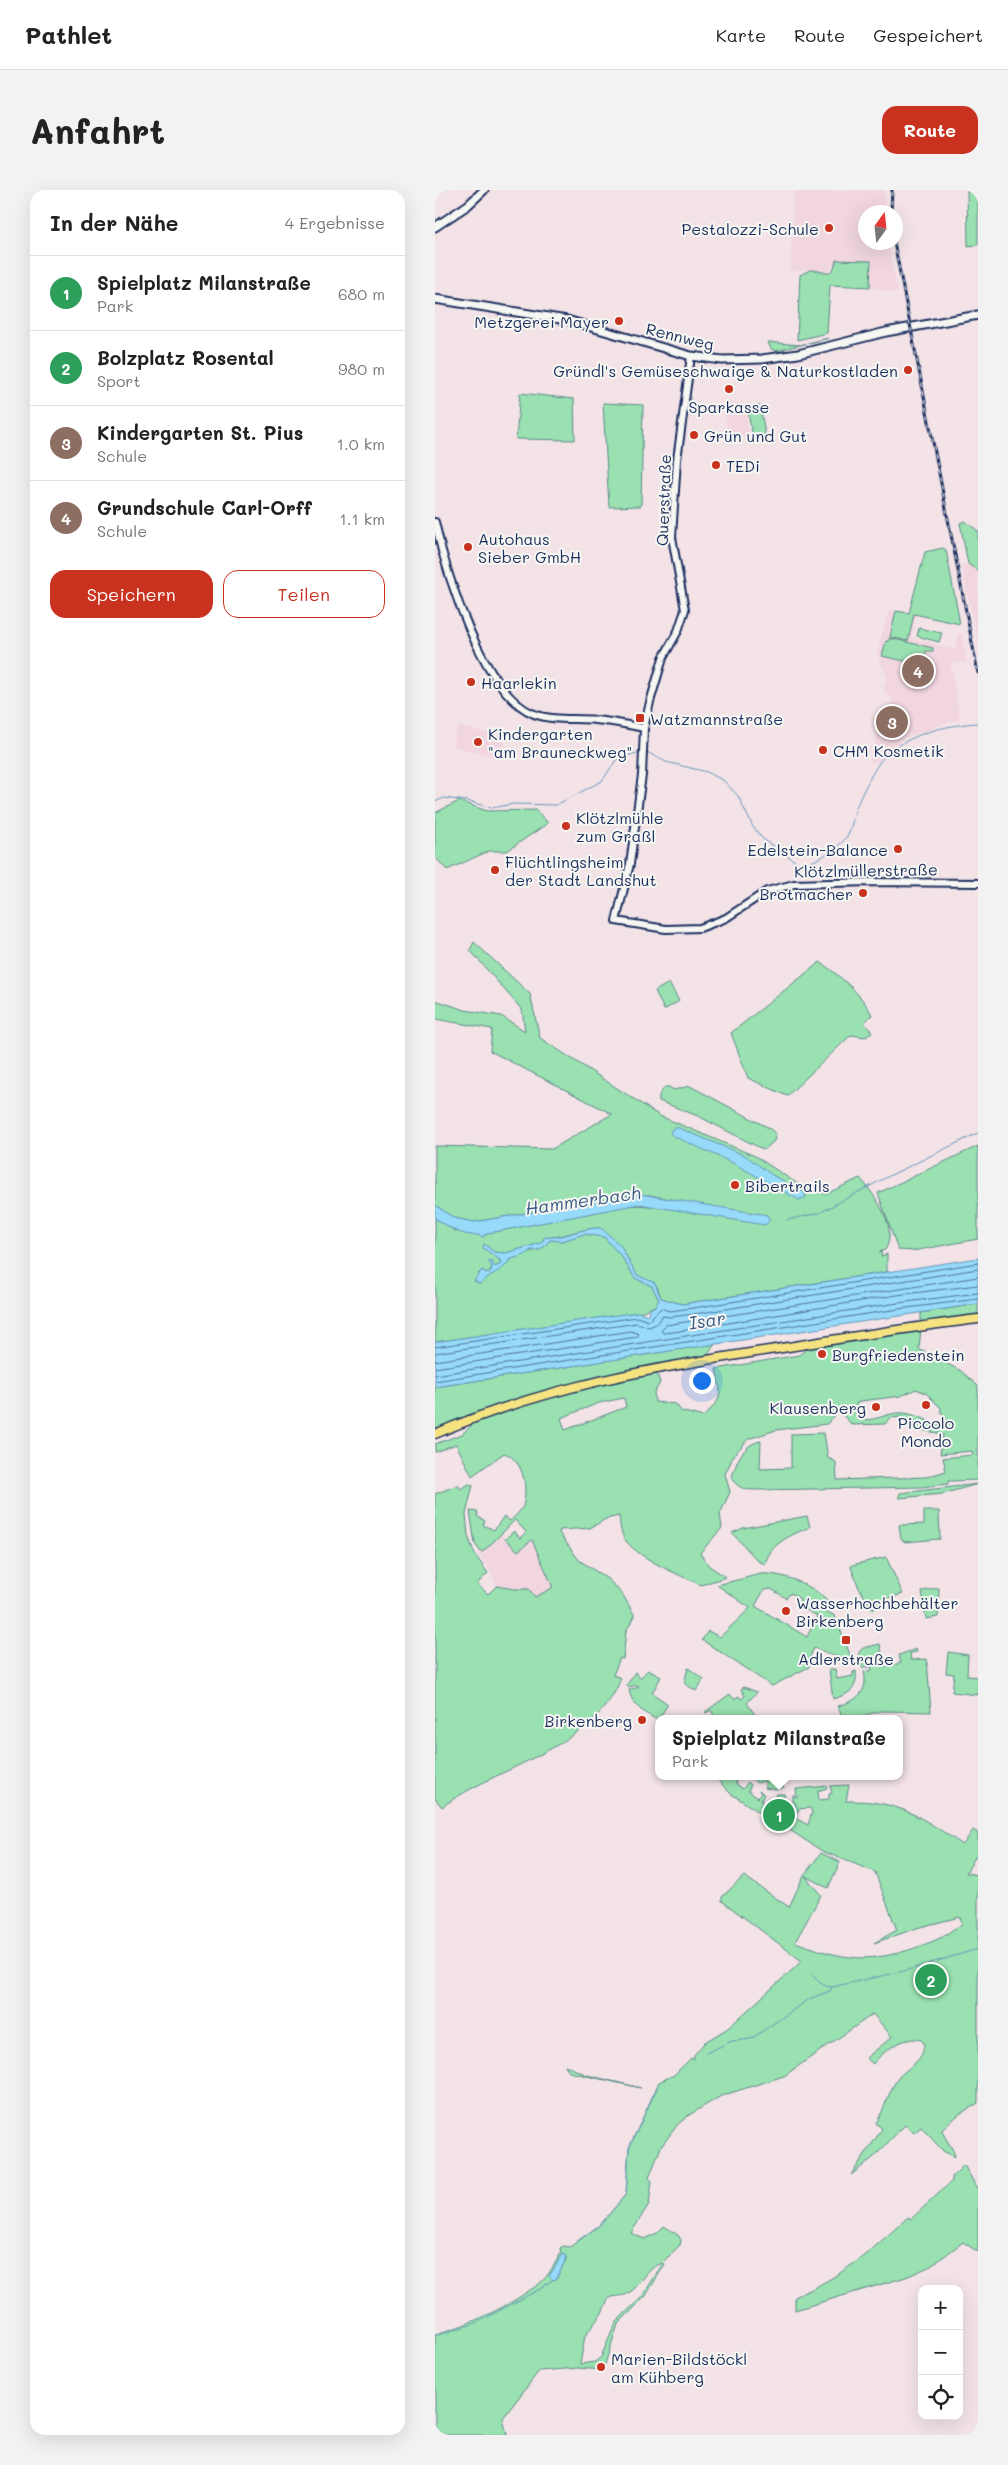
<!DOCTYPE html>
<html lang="de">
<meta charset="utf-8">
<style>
body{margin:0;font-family:Mali,sans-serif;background:#f2f2f2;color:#222}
.controls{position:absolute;right:15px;bottom:15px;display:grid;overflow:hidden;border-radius:10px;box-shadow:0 5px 20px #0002}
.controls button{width:45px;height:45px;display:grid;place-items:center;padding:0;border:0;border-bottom:1px solid #e0e0e0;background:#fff;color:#222;font:25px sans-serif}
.compass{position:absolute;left:423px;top:15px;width:45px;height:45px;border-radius:50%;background:#fff;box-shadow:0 5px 20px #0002;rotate:15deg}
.you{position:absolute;left:266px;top:1190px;width:18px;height:18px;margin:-12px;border:4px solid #fff;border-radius:50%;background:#1a73e8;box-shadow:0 0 0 8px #1a73e833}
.badge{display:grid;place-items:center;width:32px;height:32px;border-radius:50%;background:#c8321e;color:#fff;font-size:16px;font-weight:700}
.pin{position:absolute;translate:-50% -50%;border:2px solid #fff;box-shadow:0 1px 5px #0006}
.popup{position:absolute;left:220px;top:1525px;width:248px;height:65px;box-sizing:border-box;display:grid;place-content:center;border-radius:10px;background:#fff;filter:drop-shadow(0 1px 4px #0005);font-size:16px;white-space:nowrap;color:#767676}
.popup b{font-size:19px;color:#222}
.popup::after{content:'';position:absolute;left:50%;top:100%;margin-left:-10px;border:10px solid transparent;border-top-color:#fff}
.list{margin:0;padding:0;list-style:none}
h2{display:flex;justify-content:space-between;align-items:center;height:65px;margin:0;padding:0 20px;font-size:21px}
h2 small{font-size:16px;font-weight:400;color:#767676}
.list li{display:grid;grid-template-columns:32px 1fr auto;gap:15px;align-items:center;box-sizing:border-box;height:75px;padding:0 20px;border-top:1px solid #e0e0e0}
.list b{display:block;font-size:19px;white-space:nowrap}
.list p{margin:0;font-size:16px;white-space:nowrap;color:#767676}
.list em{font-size:16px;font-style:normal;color:#767676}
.actions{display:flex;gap:10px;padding:15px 20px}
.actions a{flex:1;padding:11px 0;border:1px solid #c8321e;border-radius:15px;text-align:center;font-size:18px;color:#c8321e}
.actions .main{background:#c8321e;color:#fff}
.icon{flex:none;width:28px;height:28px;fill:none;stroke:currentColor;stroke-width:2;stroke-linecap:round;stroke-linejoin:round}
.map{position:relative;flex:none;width:543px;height:2245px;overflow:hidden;border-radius:15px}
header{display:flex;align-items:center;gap:30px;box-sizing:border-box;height:70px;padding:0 25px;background:#fff;border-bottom:1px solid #e0e0e0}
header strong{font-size:24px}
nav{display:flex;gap:28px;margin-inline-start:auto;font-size:18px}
.intro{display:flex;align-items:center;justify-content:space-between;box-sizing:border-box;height:120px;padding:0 30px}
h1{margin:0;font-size:35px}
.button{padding:12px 22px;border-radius:15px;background:#c8321e;color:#fff;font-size:18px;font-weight:700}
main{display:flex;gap:30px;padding:0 30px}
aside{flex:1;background:#fff;border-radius:15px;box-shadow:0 5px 20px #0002}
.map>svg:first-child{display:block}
</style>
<header>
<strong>Pathlet</strong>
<nav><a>Karte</a><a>Route</a><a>Gespeichert</a></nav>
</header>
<div class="intro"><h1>Anfahrt</h1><a class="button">Route</a></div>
<main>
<aside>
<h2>In der Nähe<small>4 Ergebnisse</small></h2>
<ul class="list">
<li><span class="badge" style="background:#2e9e5b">1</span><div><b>Spielplatz Milanstraße</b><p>Park</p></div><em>680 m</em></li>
<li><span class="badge" style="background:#2e9e5b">2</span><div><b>Bolzplatz Rosental</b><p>Sport</p></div><em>980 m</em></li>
<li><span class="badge" style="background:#8d6e63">3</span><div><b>Kindergarten St. Pius</b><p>Schule</p></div><em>1.0 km</em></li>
<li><span class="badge" style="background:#8d6e63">4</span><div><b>Grundschule Carl-Orff</b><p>Schule</p></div><em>1.1 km</em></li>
</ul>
<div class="actions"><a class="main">Speichern</a><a>Teilen</a></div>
</aside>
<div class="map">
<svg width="543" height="2245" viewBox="0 0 543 2245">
<rect width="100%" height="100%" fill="#f3e3e7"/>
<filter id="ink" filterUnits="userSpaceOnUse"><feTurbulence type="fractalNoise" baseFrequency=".02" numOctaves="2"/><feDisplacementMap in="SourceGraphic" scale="10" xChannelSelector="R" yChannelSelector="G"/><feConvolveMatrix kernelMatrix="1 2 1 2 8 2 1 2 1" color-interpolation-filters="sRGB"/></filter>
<g filter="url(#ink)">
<g fill="#f1d6df">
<polygon points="359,0 450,0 449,22 430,22 430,52 453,53 463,103 435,97 436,71 400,76 389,83 375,80 355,81"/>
<polygon points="289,213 308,213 315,245 293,250"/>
<polygon points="535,374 543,381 543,452 526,375"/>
<polygon points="454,419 481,425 477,448 520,460 523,444 527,444 531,472 516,474 525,530 499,536 499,539 468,548 443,573 435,571 447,522 454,524 458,508 448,501 452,488 442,463"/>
<polygon points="23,536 65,546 68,549 70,570 17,556"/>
<polygon points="65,1344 83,1361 97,1349 123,1395 100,1408 94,1399 79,1399 62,1396 53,1378 43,1364"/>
</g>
<g fill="#99e1b0" stroke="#5a8887" fill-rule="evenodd">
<polygon points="532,0 543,0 543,55 533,56"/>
<path d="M401,70L436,71L435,97L395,95L392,143L362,150L365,85L375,80C387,79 398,91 401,70Z"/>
<polygon points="394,148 341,161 336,159 333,152 365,155"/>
<polygon points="85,203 139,209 140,250 81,249"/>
<polygon points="168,213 208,215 206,316 174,317"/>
<polygon points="325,216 331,249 319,252 312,218"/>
<polygon points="530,331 543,341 543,381 533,374 525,333"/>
<polygon points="508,358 511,360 525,434 479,424 473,451 455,447 461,421 474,423 490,362"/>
<polygon points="484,438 507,443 504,452 482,446"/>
<polygon points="454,448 498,458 498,461 491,461 487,475 447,466 451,451 454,451"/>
<polygon points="24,611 52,621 101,620 113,633 72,661 54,661 12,680 0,667 0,623"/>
<path d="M39,752L95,804L105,848L225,926L320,966L366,996L382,1003H393L425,988C440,1005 464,1038 450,1060L444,1062L447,1063L446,1066L452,1064V1082L247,1114L226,1108L222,1096L202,1085L185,1055L163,1038C145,1039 128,1047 109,1048L106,1053L71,1063L59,1062L51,1056L50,1059L65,1070L66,1074L60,1077L56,1071H53L57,1076L55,1082L52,1084L48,1080L43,1084L50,1089L74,1073C80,1060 99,1063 106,1059C110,1057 112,1053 115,1050L127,1051L149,1044L169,1047L187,1067L200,1088L217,1096L224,1110L220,1116L206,1122L0,1152V1028L20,1041L44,1045L47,1047L54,1043L191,1016C215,1013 229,1022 250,1012L215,1005H197L39,1032L19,1028L0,1015V956L117,959L177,924L55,861L57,839L0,829V810L30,820L66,826L90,841L87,820L35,760Z"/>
<path d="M385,772C405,786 426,803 437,825L429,833L437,842L431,847L416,845L352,906L313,888L296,843Z"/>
<polygon points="234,793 244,811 229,820 220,801"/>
<polygon points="255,896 334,938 341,944 339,951 329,960 263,926 224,911 224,905 230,897 234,897 239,900"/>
<polygon points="543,956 543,1049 478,1061 463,1060 443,1003"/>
<polygon points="543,1114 543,1125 486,1133 486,1123"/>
<path d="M486,1139L484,1159L526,1181L543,1196V1290L517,1291H513V1294L487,1297L324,1300C313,1300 303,1300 297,1288C301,1272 308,1254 326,1251L325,1279L356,1278V1244L389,1243L393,1268L401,1272L402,1290L491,1287L511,1281L508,1268L538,1265L537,1261L505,1264L508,1244L474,1238V1232L468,1231V1227L455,1228L450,1234L417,1235L404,1221L392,1234L341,1240L313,1249L299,1265L290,1284L295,1302L285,1324L287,1338L265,1363L274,1376L291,1387L266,1395C245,1385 198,1367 188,1346C185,1340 185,1333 184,1326L171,1329L155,1338L125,1340L124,1343L144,1370L174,1390L188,1405L200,1426L191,1441L188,1469L185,1468L178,1485L186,1488C162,1557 60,1577 7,1617L0,1609V1304L23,1295L25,1299L34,1294L38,1295L31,1324L33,1346L40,1365L53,1383L42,1394L53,1404L62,1396L79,1399H94L100,1407L117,1398V1395L97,1350L83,1361L70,1349L79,1341L85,1348L91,1342L80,1330L49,1361L46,1362L40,1354L35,1321L43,1322L42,1326L50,1331L48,1335L59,1340L69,1326L75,1331C79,1327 86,1321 88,1316C93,1298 89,1270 69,1263L37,1286L21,1254L0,1262V1254L27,1244L38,1234L74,1219L106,1208L216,1182L222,1183L225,1193L219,1203L220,1212L241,1214L246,1221L268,1227C288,1207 287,1207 281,1179L364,1165L376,1156ZM481,1199L491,1203L506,1218V1222L513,1231L511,1236C495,1234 478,1221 462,1223C449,1224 431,1236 421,1225V1214L426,1211L466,1206ZM189,1208L191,1217L130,1240L126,1228L164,1213Z"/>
<path d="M280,1154L272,1166C177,1182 89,1201 0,1241V1197Z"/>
<polygon points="543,1294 507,1304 464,1308 465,1303"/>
<polygon points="489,1321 504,1321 505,1349 470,1352 466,1349 464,1335 489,1334"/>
<path d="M372,1326L375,1337C357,1345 336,1352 330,1374L323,1371L297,1343L308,1338Z"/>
<polygon points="451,1367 468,1404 450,1409 438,1420 424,1398 416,1377 417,1375"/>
<path d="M326,1384C347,1382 389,1398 396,1419L380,1411L378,1414L400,1426L416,1467L409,1470L379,1458L373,1471L374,1477L337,1496L267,1450L273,1441L285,1447L315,1418L282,1395ZM336,1399L351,1408L356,1403L365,1409L363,1415L382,1426L372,1447L320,1416L329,1400Z"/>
<polygon points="504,1398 503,1427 491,1429 487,1401"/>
<path d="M445,1454L450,1477L466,1473L464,1465L481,1459L482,1462L475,1463L476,1470L492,1469L496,1522L447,1521L425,1526L426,1529H408L403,1516C421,1511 434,1502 429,1482L437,1480L436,1476L431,1478L444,1472L442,1466L432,1469L433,1475L427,1478L424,1462L428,1458Z"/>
<polygon points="513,1462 533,1465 532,1486 543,1487 543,1505 517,1502 519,1484 511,1483"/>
<polygon points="253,1478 269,1489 261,1501 249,1493"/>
<path d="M400,1479L402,1489L418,1486V1482L421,1481C423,1500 414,1504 398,1509L394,1480Z"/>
<path d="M213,1480L226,1487L217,1503L233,1514L223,1530C210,1524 197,1516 194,1500L203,1497V1495L193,1497L192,1495L200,1482L205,1488Z"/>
<polygon points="309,1497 322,1502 312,1513 323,1529 281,1529 276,1520 271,1523 270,1522 295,1504 299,1509 304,1506 306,1509 310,1506 306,1499"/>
<polygon points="279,1586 295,1588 304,1586 300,1593 308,1599 313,1592 316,1595 313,1601 323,1608 326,1603 324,1601 329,1604 326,1611 334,1617 337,1614 341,1616 335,1625 330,1626 295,1603"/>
<polygon points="313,1586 333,1586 334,1591 340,1590 341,1594 348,1595 349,1597 342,1600 330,1598 330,1591 322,1593"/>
<path d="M414,1595L411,1611C464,1610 486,1627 528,1655L538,1640L543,1643V1662L531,1683L543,1685V1913L523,1925L507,1940C510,1950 519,1958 520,1967L508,1961L486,1937L479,1943L470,1935L439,1967L416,1985L447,1939L441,1933C450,1919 454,1899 464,1887C475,1875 489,1871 489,1853L486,1850C470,1845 448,1861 438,1874L431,1868L457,1847L438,1824L349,1886L286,1906L254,1925L243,1934L226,1957L214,1988L217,1991L214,2014L196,2043L209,2049L222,2043L229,2036L243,2045L246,2050L245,2055L228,2072L230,2074L210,2107L183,2134L168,2180L143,2178L104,2181L68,2228L72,2245H0V2144C38,2134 72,2117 104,2094C113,2087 120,2073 126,2063L125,2058L128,2056L135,2057L166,2034L191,2004L194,1958L224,1892L239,1885L256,1868L259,1869V1865L270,1852L293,1838L367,1771L287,1711V1707L309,1686L354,1717L369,1685L386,1663L405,1672L393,1698L370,1686L386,1705L360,1752C378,1758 396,1765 415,1767C444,1771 479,1760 505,1748C512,1745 516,1739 527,1735L525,1727L485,1737L439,1753L462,1740L440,1682L387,1661L336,1628L342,1618L373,1635L377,1622L375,1618L363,1619V1622L346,1618L341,1610L342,1604H349L350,1613L358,1612V1605L362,1608L361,1599L392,1596V1598L383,1601L384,1610L394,1609V1604L397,1603L395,1596ZM128,2064L131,2067V2069L121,2089L114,2086ZM228,2073L207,2107L181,2132L166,2167L160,2172L145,2174L150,2146L167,2123L173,2109C179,2105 186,2107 192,2104C207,2096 211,2077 228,2073Z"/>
<polygon points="130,1875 152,1885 206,1898 134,1882"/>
<path d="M529,1975L543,2000V2062L528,2052L496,2076L471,2087L360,2120V2107C409,2085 434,2063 473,2027L476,2029L517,1991V1987Z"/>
</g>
<g fill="#97daf9" stroke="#6596bb">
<polygon points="238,938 244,938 311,966 337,985 364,999 369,1002 371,1007 364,1010 298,973 238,946 235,943"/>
<path d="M205,1004L332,1025L335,1030L330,1035L204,1014L54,1043L46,1047L44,1045C27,1047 14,1037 0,1028V1015L19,1028L39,1032Z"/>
<path d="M166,1038L185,1055L202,1085L220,1093L226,1108L247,1114L543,1068V1114L0,1197V1152L203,1122L214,1125L215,1119L220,1116L224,1110L217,1096L200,1088L187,1067L169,1047L149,1044L127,1051L115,1050C108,1057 107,1061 96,1060L90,1065L76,1069C70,1080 54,1084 45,1094L39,1091L47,1080L52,1084L56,1082L57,1076L53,1071H56L60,1077L66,1074L65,1070L48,1058L49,1054L59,1062L71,1063L106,1053L110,1047C129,1049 147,1037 166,1038Z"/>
<polygon points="128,2064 131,2066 131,2069 121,2089 118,2090 114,2086"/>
</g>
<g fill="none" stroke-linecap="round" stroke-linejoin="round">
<g stroke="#4d739c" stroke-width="1">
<polyline points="543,1087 231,1135 226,1141 228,1143 239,1142 462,1105 543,1095"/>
<polyline points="0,1157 202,1127 213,1131 226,1118 234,1121 258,1118 543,1073"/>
<polyline points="0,1163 195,1134 202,1133 214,1137 221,1134 227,1126 235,1127 259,1124 543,1079"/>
<polyline points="0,1171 196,1141 204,1144 202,1147 0,1178"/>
<polyline points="0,1185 463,1113 543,1103"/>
<polyline points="0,1191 464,1119 543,1109"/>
</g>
<g stroke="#6596bb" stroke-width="1">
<path d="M212,562L231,572L272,582L289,591L303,606L318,637L328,649L367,676C381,670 399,662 409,650C417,642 417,629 421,618C425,607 440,576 448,568C472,544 510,535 543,533"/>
<polyline points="0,612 9,608 32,611 57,618 78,614 121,615 167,591 181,570 187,567 205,562"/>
<polyline points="352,1030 384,1023 454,986 543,943"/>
<polyline points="360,1612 361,1618"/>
<path d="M376,1783C381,1790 388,1797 397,1797L469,1781L543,1759"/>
<polyline points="271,1863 297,1851 316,1849 374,1809 395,1801 397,1797"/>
<polyline points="141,2052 166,2034 191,2004 194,1958 222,1898"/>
<polyline points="0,2146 41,2133 107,2098 117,2090"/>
</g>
<defs>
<g id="tertiary">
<polyline points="256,166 242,270 237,347 250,420 243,441 228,468 215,512 209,538 207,585 195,674 181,731 231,739 265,738 291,728 332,701 359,694 435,692 543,693"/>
<path d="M0,332C11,383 48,504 99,524C118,531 140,528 160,530C176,531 193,535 209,538"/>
</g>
<g id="secondary">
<polyline points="0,37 33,15 49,0"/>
<polyline points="0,109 132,130 256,166 287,170 327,169 363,164 451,142 543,125"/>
</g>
<path id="primary" d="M0,1244C110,1196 223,1177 341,1159C408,1148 475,1137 543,1129"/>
</defs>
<use href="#tertiary" stroke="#1b2f5e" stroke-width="10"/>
<use href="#secondary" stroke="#1b2f5e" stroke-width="11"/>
<use href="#primary" stroke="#1b2f5e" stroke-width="11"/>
<use href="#tertiary" stroke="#f6f6f2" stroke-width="6"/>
<use href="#secondary" stroke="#f6f6f2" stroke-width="7"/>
<use href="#primary" stroke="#f5e382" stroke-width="8"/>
<defs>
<g id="rail">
<polyline points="456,22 457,0"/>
<polyline points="459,52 543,483"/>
</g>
</defs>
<use href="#rail" stroke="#1b2f5e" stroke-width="3"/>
<use href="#rail" stroke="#f6f6f2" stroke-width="1" stroke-dasharray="4" stroke-linecap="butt"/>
</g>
</g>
<g fill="#c8321e" stroke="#f6f6f2" stroke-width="2">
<circle cx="394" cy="38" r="5"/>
<circle cx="184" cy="131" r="5"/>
<circle cx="473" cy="180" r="5"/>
<circle cx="294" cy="199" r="5"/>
<circle cx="259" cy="245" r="5"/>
<circle cx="281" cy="275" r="5"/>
<circle cx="33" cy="357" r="5"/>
<circle cx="36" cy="492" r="5"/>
<rect x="200" y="523" width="10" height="10" rx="2.5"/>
<circle cx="43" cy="552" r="5"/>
<circle cx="388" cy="560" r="5"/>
<circle cx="131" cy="636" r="5"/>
<circle cx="463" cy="659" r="5"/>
<circle cx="60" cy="680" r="5"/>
<circle cx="428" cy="703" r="5"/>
<circle cx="300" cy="995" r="5"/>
<circle cx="387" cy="1164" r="5"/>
<circle cx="491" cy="1215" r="5"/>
<circle cx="441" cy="1217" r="5"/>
<circle cx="351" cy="1421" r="5"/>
<rect x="406" y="1445" width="10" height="10" rx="2.5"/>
<circle cx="207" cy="1530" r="5"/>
<circle cx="166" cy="2177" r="5"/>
</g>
<g text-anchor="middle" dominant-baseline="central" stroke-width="4" stroke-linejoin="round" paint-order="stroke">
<g font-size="16" fill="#1b2f5e" stroke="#f6f6f2" text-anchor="start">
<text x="384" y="38" text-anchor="end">Pestalozzi-Schule</text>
<text x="174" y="131" text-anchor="end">Metzgerei Mayer</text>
<text x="463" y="180" text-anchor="end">Gründl's Gemüseschwaige &amp; Naturkostladen</text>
<text x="294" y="216" text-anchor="middle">Sparkasse</text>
<text x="269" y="245">Grün und Gut</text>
<text x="291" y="275">TEDi</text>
<text x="43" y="348">Autohaus<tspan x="43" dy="18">Sieber GmbH</tspan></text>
<text x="46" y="492">Haarlekin</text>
<text x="215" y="528">Watzmannstraße</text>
<text x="53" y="543">Kindergarten<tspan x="53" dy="18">"am Brauneckweg"</tspan></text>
<text x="398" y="560">CHM Kosmetik</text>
<text x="141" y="627">Klötzlmühle<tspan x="141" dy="18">zum Graßl</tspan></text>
<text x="453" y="659" text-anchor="end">Edelstein-Balance</text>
<text x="70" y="671">Flüchtlingsheim<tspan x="70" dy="18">der Stadt Landshut</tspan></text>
<text x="418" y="703" text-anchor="end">Brotmacher</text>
<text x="310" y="995">Bibertrails</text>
<text x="397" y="1164">Burgfriedenstein</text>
<text x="431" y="1217" text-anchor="end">Klausenberg</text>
<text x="491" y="1232" text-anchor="middle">Piccolo<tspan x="491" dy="18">Mondo</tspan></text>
<text x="361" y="1412">Wasserhochbehälter<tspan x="361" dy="18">Birkenberg</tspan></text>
<text x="411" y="1468" text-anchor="middle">Adlerstraße</text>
<text x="197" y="1530" text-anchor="end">Birkenberg</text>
<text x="176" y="2168">Marien-Bildstöckl<tspan x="176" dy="18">am Kühberg</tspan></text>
</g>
<g font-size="16" fill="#1b2f5e" stroke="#f6f6f2">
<text transform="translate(245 146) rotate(14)">Rennweg</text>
<text transform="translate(228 310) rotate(-88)">Querstraße</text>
<text transform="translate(431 680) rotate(-1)">Klötzlmüllerstraße</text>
</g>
<g font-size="18" font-style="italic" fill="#3a5a85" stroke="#f6f6f2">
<text transform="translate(148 1010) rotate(-8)">Hammerbach</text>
<text transform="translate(272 1130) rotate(-9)">Isar</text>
</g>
</g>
</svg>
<div class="controls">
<button>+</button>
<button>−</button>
<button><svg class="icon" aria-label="locate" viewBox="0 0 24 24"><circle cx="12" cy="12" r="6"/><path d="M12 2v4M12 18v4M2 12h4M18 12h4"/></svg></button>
</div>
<svg class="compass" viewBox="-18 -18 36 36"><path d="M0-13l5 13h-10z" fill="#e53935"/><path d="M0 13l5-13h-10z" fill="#767676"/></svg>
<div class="you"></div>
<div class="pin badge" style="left:344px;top:1625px;background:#2e9e5b">1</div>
<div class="popup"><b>Spielplatz Milanstraße</b>Park</div>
<div class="pin badge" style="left:496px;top:1790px;background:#2e9e5b">2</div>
<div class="pin badge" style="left:457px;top:532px;background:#8d6e63">3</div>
<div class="pin badge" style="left:483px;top:481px;background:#8d6e63">4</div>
</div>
</main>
